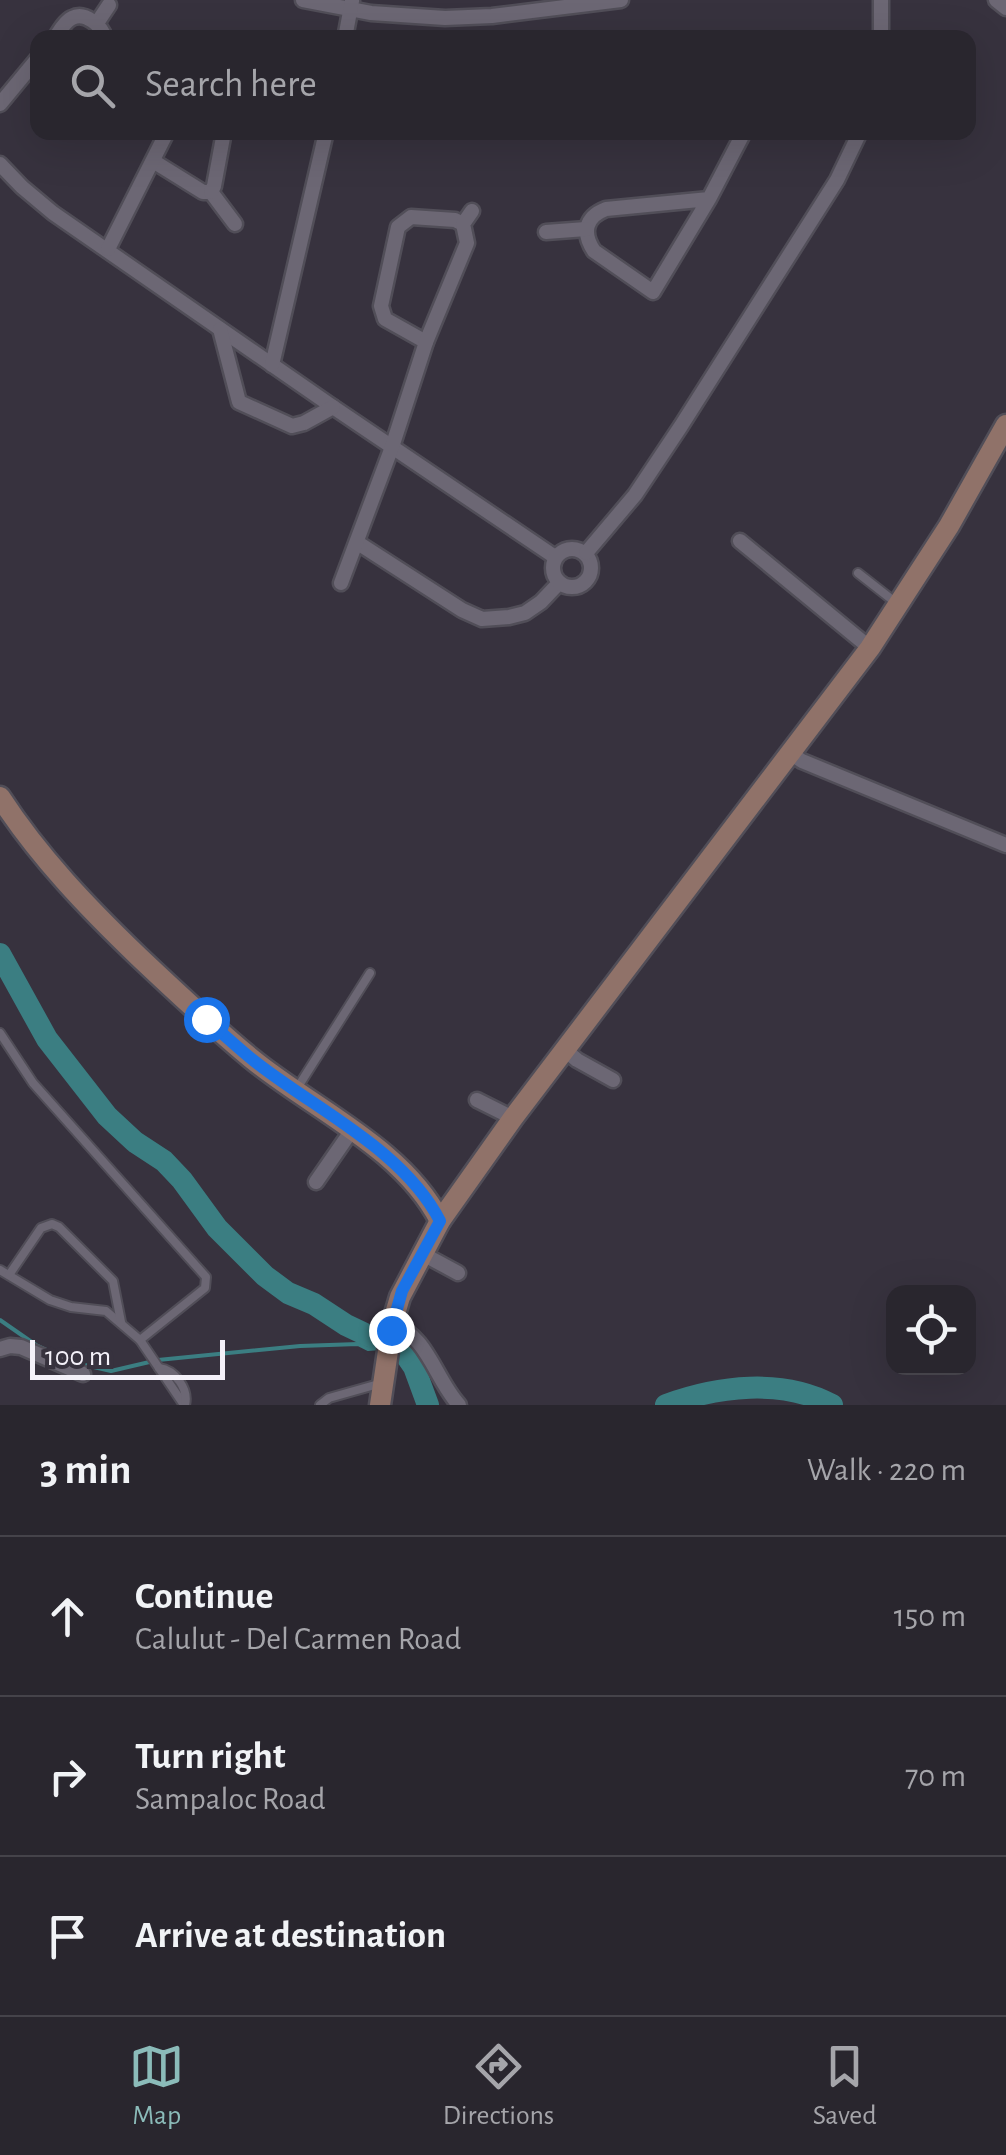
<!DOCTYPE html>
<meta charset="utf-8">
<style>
body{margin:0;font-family:"Alegreya Sans",sans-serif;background:#312e36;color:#f1f3f6}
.controls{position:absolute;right:30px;bottom:30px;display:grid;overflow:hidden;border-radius:20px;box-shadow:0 10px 40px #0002}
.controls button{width:90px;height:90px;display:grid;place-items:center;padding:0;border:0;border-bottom:2px solid #45434a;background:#29262e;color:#f1f3f6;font:50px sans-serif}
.scale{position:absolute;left:30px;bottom:25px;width:195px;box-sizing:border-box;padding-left:10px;border:5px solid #f4f1f9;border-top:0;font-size:28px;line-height:35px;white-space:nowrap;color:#f4f1f9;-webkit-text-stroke:8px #37323e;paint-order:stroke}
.stop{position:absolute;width:30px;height:30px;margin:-22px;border:8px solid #1a73e8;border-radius:50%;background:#fff}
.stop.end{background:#1a73e8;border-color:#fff;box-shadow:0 2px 10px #0008}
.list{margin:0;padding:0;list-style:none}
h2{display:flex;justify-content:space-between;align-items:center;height:130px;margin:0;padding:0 40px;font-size:42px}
h2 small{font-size:32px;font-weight:400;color:#a5a5aa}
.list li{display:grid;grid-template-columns:65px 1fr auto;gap:30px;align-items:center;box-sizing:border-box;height:160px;padding:0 40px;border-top:2px solid #45434a}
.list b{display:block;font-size:38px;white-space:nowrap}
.list p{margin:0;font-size:32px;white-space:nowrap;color:#a5a5aa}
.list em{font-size:32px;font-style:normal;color:#a5a5aa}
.icon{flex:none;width:55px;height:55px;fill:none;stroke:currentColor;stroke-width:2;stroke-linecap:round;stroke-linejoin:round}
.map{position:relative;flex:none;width:1006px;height:1405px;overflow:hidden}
.search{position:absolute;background:#29262e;box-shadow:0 10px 40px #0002;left:30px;right:30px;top:30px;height:110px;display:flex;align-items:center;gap:25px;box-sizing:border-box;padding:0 35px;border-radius:20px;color:#a5a5aa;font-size:38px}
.sheet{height:610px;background:#29262e}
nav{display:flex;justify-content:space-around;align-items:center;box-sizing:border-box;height:140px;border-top:2px solid #45434a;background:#29262e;font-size:28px;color:#a5a5aa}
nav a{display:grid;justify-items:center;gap:5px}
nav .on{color:#8bbbb9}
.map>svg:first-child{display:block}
</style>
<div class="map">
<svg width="1006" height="1405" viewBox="0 0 1006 1405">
<rect width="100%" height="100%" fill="#37323e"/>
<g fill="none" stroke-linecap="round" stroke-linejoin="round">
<polyline stroke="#3b7e82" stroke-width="4" points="0,1320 36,1345 72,1362 111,1371 158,1360 300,1346 358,1344 368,1349 381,1348"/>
<g stroke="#3b7e82" stroke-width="22">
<polyline points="0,954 47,1039 107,1116 135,1142 164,1161 182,1180 217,1228 265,1276 288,1293 314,1304 346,1325 367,1335 401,1348 414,1367 428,1405"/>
<path d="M666,1405C718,1386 782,1378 832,1405"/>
</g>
<defs>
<g id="lane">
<polyline points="858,573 895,602"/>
<polyline points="0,1033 33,1083 206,1277 205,1288 140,1340 184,1405"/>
<polyline points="296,1090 370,973"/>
<polyline points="0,1270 50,1300 71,1307 106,1311 140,1340"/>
<polyline points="9,1275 41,1228 52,1224 59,1227 113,1281 121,1322"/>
<path d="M159,1368C175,1370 189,1389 185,1405"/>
<polyline points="320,1405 329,1398 382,1383"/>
</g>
<g id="street">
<polyline points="303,0 371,13 445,18 492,16 621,0"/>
<polyline points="881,0 881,38"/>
<polyline points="996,0 1006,8"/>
<polyline points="97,23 109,5"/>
<path d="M55,38C59,32 65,21 72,18C85,11 102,26 105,38"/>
<polyline points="345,38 352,1"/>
<polyline points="0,104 38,58"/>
<polyline points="153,161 203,192 211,192 235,224"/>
<polyline points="0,164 22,187 53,213 333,407 555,557"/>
<polyline points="211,192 214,186 224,132"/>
<path d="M709,199L606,209C585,217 582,233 594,251L653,292L709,199L744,132"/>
<polyline points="546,232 586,229"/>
<polyline points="108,249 167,132"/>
<polyline points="220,329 239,402 292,426 304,423 333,407"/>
<polyline points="426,342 385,319 381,306 398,227 411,217 455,220 463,224"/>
<polyline points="272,365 326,132"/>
<polyline points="740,541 870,648"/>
<polyline points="358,543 462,610 482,619 509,617 525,613 541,602 559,583"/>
<circle cx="572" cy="568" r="19"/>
<polyline points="586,553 635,495 681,426 837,180 860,132"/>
<polyline points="341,583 392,447 426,342 467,243 463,224 472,211"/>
<polyline points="790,753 802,761 1006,845"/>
<polyline points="565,1050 577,1060 613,1080"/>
<polyline points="477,1100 513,1118"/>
<polyline points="316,1182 352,1130"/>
<polyline points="421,1253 458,1273"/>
<path d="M392,1324C428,1336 435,1379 459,1405"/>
<polyline points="0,1349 10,1346 21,1347 83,1374"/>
</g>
<g id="secondary">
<path d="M0,797C39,857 88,908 139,957C176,992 213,1027 252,1059C313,1109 403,1148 440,1221"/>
<polyline points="380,1405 392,1324 400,1297 440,1221 513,1118 870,648 949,526 1006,425"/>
</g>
</defs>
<use href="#lane" stroke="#514e58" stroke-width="12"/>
<use href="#street" stroke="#514e58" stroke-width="19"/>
<use href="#secondary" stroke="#514e58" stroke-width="25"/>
<use href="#lane" stroke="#6c6774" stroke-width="8"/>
<use href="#street" stroke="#6c6774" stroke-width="14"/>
<use href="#secondary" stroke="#907269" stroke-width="20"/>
</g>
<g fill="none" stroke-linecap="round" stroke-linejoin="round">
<path stroke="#1a73e8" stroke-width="12" d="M206,1019C222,1033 237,1047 253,1060C314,1109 403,1149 440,1221L402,1291L391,1330"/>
</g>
</svg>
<div class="controls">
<button><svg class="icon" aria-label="locate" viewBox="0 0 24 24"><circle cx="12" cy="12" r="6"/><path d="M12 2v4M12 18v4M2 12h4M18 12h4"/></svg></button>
</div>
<div class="scale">100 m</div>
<div class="stop" style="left:206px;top:1019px"></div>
<div class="stop end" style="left:391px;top:1330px"></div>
<div class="search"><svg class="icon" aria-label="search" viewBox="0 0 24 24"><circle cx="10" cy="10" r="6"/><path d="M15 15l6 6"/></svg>Search here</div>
</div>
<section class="sheet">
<h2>3 min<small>Walk · 220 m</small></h2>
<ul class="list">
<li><svg class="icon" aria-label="ahead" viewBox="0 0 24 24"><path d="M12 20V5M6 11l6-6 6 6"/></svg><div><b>Continue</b><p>Calulut - Del Carmen Road</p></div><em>150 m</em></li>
<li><svg class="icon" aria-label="right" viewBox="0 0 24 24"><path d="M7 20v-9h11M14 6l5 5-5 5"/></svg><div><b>Turn right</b><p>Sampaloc Road</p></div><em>70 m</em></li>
<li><svg class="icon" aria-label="arrive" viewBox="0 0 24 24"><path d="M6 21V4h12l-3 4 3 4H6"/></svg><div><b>Arrive at destination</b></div></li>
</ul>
</section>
<nav>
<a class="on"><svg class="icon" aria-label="map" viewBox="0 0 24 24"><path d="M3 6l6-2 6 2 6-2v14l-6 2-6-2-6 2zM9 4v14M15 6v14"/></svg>Map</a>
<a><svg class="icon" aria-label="directions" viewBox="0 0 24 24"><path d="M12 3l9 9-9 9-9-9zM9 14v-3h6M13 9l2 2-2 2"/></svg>Directions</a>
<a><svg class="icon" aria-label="saved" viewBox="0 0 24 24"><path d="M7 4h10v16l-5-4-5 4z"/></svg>Saved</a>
</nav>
